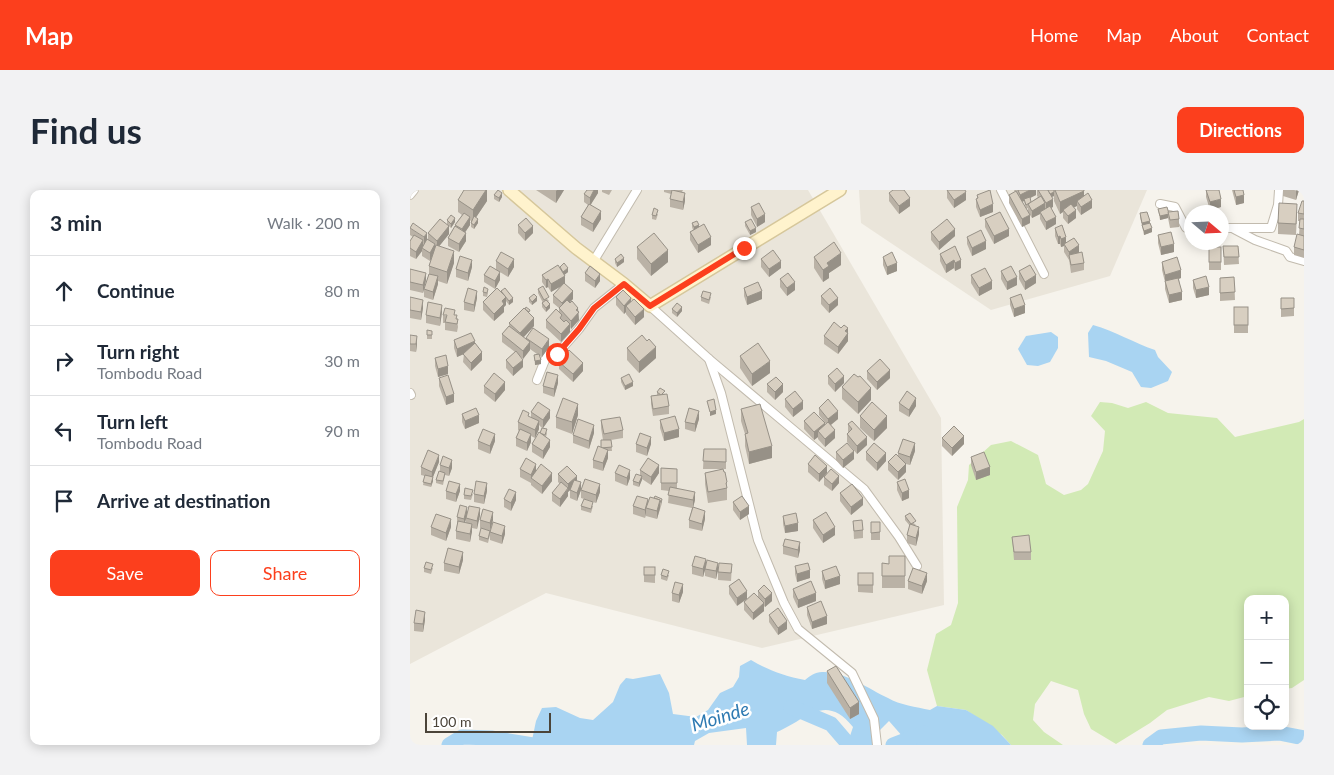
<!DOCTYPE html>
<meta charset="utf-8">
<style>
body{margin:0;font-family:Lato,sans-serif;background:#f2f2f3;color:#1f2937}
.controls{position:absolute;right:15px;bottom:15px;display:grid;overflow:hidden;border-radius:10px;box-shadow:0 2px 12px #0003}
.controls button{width:45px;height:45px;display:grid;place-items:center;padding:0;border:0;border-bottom:1px solid #e0e1e3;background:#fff;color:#1f2937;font:25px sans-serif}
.compass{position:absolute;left:774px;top:15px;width:45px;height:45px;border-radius:50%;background:#fff;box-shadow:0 2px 12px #0003;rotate:109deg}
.scale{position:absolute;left:15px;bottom:12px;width:126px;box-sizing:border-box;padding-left:5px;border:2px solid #4b4439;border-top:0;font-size:14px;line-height:18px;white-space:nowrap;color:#4b4439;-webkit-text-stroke:4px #fff;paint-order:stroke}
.stop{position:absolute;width:15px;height:15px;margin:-11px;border:4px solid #fc3f1d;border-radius:50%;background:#fff}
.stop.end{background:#fc3f1d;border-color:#fff;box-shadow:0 1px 5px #0008}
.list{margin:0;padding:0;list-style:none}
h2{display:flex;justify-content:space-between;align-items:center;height:65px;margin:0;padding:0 20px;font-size:21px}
h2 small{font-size:16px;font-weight:400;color:#747a83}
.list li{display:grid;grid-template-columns:32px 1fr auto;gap:15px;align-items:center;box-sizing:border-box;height:70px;padding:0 20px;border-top:1px solid #e0e1e3}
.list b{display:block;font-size:19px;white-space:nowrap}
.list p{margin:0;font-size:16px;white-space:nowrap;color:#747a83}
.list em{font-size:16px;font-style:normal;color:#747a83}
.actions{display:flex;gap:10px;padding:15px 20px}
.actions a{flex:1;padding:11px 0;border:1px solid #fc3f1d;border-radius:10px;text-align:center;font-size:18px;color:#fc3f1d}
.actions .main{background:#fc3f1d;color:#fff}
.icon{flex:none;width:28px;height:28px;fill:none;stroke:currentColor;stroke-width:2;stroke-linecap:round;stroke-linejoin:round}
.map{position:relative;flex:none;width:894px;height:555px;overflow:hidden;border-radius:10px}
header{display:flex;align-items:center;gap:30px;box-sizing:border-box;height:70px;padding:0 25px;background:#fc3f1d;color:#fff}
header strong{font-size:24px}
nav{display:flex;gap:28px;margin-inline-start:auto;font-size:18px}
.intro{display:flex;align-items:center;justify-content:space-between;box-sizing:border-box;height:120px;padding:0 30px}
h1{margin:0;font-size:35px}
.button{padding:12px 22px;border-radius:10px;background:#fc3f1d;color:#fff;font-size:18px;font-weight:700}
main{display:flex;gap:30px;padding:0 30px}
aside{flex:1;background:#fff;border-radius:10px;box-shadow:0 2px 12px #0003}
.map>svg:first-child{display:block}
</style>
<header>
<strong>Map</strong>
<nav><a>Home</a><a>Map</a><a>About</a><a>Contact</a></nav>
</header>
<div class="intro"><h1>Find us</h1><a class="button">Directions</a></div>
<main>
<aside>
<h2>3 min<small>Walk · 200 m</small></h2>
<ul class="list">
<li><svg class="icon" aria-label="ahead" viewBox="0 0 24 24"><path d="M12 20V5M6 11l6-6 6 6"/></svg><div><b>Continue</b></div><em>80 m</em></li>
<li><svg class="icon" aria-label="right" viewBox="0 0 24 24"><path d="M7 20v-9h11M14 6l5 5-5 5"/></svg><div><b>Turn right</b><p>Tombodu Road</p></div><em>30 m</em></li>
<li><svg class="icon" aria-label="left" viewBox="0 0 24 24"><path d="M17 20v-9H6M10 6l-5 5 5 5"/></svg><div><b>Turn left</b><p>Tombodu Road</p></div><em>90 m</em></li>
<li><svg class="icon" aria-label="arrive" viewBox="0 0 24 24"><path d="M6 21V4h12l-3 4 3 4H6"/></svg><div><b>Arrive at destination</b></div></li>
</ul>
<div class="actions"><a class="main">Save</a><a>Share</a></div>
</aside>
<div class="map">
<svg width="894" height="555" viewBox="0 0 894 555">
<rect width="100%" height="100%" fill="#f6f3ec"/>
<g fill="#eae5da">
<polygon points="0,0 398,0 531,228 534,415 352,458 136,403 0,474"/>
<polygon points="449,0 737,0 700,86 581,120 451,33"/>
</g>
<polygon fill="#d2eab5" points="690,212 702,213 718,218 736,212 758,223 807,228 825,247 889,232 894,229 894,490 882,498 875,499 875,409 838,409 838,506 819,511 799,507 757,520 740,533 706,554 681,539 674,524 668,500 641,491 625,514 623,530 634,542 653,555 601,555 592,545 556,520 527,516 517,480 526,444 541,435 548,413 547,317 558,290 559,275 581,255 601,251 628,265 636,294 654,305 671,300 678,294 693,261 695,241 681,226"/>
<g fill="#a9d4f2">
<path d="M683,135C705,141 724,153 745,160L748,167L762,182L758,191L741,198L731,197L722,182L696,171L679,167L678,143Z"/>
<polygon points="641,142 648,147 648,158 640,172 628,176 617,175 608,159 616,146"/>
<path d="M341,470C358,480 374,486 395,490C400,486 405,482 412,482C434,481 459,499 478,508C490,515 506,517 520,520L527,516L556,520L583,536L601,555H500L479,531L469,541L471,555H430L440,546L443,537C415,502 396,530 367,542L366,555H337L336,538L299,543L285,551L284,555H121L126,531L132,518L146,517L170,528L183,530L203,512L210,495L216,488L223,489L250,484L259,503L263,524L286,527L298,520L310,503L323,497L329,487L330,476Z"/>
</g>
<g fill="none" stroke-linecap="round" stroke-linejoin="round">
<g stroke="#a9d4f2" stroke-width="15">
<polyline points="381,517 421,534 439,555"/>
<polyline points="39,555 52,547 81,548 123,555"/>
<polyline points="483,555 514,543"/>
<polyline points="740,555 751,547 791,543 832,545 869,543 894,548"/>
</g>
<defs>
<g id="street">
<polyline points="591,0 634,84"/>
<polyline points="0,5 4,0"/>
<polyline points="750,14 765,17 776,38 782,38"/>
<polyline points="812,38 861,38 868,15 869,0"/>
<polyline points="824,39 845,50 876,61 880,67 894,71"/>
<polyline points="183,72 227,0"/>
<polyline points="240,116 299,169 454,299 489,347 507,376"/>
<polyline points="299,169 311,203 348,350 374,413 388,439 442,483 464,529 467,555"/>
<polyline points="127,190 137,165 147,164 169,139 184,118 214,94"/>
<polyline points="0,203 1,205"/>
</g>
<polyline id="secondary" points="99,0 166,58 214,94 240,116 430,0"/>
</defs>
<use href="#street" stroke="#c2bbae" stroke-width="10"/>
<use href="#secondary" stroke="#d6c79b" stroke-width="14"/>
<use href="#street" stroke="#fff" stroke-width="8"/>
<use href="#secondary" stroke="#fff3cd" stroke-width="11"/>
</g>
<g fill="#bab2a6" fill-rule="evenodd">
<polygon points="77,0 77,11 66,27 68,33 64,39 61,37 61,31 60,30 60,35 55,42 56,51 49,62 38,56 38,48 45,37 45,35 52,25 48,22 48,10"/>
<polygon points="126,0 154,0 146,13"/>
<polygon points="188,0 188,3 180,15 191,29 183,42 171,35 171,27 178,15 174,12 174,4"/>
<polygon points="192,0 202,0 199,5 192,2"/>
<polygon points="254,0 273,0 272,2 275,11 273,20 260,17 260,9 261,4 254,2"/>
<polygon points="537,0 556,10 544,18 537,8"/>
<path d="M604,0H626V5L620,8L621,12L628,7L627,6V0H674V6L682,18L671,25L667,19V16L664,17L666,28L658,34L653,28V22L650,24L644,11V6L642,7L643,17H641L646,34L636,40L630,29V24L622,28L618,22L620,33L612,37L599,13V5L605,2ZM614,11L616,19L618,18V22L612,12Z"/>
<polygon points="796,0 811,17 800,20 796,7"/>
<polygon points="822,0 833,0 834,13 826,15"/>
<polygon points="873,0 889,0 886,10 873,6"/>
<polygon points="479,3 500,16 489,24 479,11"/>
<polygon points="84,5 92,7 89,12 84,9"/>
<polygon points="567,5 583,22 570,27 566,17 566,9 567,9"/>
<polygon points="894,11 894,68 884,65 884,57 889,45 890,31 888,31 888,23"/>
<polygon points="341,17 355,32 347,37 341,25"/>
<polygon points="748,19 758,22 769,29 769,37 760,38 758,28 750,30"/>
<polygon points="730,23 740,33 742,42 734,45 730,27"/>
<polygon points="248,24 246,30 242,29 242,25"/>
<polygon points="887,25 886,45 868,44 868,33"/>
<polygon points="575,29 599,46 584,54 575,37"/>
<polygon points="37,30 45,32 41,38 38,35 39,44 29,56 44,73 37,94 28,91 28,94 23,110 14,107 14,99 19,84 19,76 21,69 20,71 12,66 12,61 6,69 0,66 0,51 3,47 0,45 0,38 18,50 18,43 37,34"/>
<polygon points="335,32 346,42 340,45 335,36"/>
<polygon points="282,33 289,37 301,55 288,63 280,50 280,42 283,40 282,37"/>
<polygon points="108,35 123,43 115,51 108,43"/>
<polygon points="645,38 656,53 669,63 674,73 674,80 661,83 659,69 659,70 654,62 654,56 651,57 650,54 648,54 645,46"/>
<polygon points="521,42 545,46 529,60 521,50"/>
<polygon points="748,45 764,62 751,65 748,53"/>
<polygon points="557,47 576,59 562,66 557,54"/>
<polygon points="545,56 551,78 545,81 544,78 536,83 530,71 530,64"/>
<polygon points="813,56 828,56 829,74 814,75"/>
<polygon points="227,57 258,72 241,86 227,69"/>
<rect x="799" y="57" width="12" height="23"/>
<polygon points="404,67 431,75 419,83 419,88 413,92 404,78"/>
<polygon points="473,67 487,81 477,85 473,75"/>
<polygon points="205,69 214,72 207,77 205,73"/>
<polygon points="351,69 371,78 359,87 351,77"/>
<polygon points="86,71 104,77 98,87 90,82 90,90 85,99 74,92 74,85 86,79"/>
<polygon points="752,72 771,88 769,89 772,110 759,113 755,99 755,92 752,80"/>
<polygon points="62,77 58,91 46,87 46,79"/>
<polygon points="150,77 158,82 154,85 154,94 163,109 159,112 168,122 169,130 161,139 160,137 160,142 151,152 136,138 136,130 149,121 149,118 143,113 143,105 151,96 141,102 138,97 136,98 132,92 132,85"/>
<polygon points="0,79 16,90 13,103 0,100"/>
<polygon points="591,81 607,95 597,100 591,89"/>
<polygon points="609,81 626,93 615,100 609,89"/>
<polygon points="175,83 190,91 185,98 175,91"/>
<polygon points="561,85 582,99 569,106 561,93"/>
<polygon points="824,87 825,110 810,111 810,88"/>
<polygon points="370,89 385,100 377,106 370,97"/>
<polygon points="783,90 799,105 786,108 783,98"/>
<polygon points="334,98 352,109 337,115 334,106"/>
<polygon points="128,99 139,111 138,112 140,118 136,122 132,117 132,113 133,113 128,103"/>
<polygon points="91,101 103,112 99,115 96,111 96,115 94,117 94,122 84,131 73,120 73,112 91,102"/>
<polygon points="73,102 78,103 77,107 73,106"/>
<polygon points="411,106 428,115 419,123 411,114"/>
<polygon points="0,107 13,118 11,130 0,128"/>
<polygon points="206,107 221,112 234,127 225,135 216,124 216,122 214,124 206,115"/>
<polygon points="291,107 301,107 299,114 291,111"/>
<polygon points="67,108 64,122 54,120 54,112"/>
<polygon points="119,108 127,111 122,115 119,112"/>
<polygon points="600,108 615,123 604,127 600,115"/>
<polygon points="871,108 884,108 884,126 871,127"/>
<rect x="824" y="117" width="14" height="26"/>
<polygon points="262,119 272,121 267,127 262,123"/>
<polygon points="32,122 30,136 16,133 16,125"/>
<polygon points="120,124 124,136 113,148 116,150 116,148 139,157 132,167 130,166 131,174 125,175 124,165 127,164 120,159 120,160 113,169 110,166 113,177 103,186 96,178 96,170 105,162 92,152 92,144 99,136 99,133"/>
<polygon points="33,125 47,129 48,137 47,142 35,140 35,133 33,133"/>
<polygon points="22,141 22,149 17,149 17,145"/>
<polygon points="438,143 438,151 428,164 414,154 414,146"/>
<polygon points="0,145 7,154 6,162 0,161"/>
<polygon points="44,150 65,154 72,170 61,181 53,172 54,164 47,167 44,158"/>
<polygon points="217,158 246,168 229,183 217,170"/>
<polygon points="330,166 360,183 342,196 330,178"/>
<polygon points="25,168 38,184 28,187 25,176"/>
<polygon points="149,172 173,181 163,192 149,179"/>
<polygon points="457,181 480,188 467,200 457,189"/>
<polygon points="418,186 434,193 425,202 418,194"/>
<polygon points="448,187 461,210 448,224 432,209 432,197"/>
<polygon points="29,188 44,212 36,215 29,196"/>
<polygon points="211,188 223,196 215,200 211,192"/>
<polygon points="148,193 144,207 133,203 133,196"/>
<polygon points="357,194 373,202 365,210 357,202"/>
<polygon points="74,196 95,200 85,212 74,203"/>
<polygon points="247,202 255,204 259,216 259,224 243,226 241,214 241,206 247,205"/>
<polygon points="375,209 393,219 383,227 375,217"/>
<polygon points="489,213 506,216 499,227 489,221"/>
<polygon points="409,218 428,229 421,235 425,248 415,257 408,249 408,247 404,250 394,239 394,231 415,235 416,234 409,225"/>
<polygon points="331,219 362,268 339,274 335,256 335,244 331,231"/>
<polygon points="121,222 140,228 133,238 137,243 136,247 140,257 133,269 122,262 122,254 130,243 132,238 129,235 129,239 125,248 121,246 121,252 117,261 106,256 106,248 109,241 108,240 108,232 119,227 121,228"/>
<polygon points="52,224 69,233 55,239 52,232"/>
<polygon points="168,225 162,244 146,238 146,227"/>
<polygon points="450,226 477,238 464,251 450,238"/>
<polygon points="289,229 285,242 275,239 275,232"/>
<polygon points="191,230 213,240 213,248 201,250 202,261 198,261 198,268 193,281 183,278 183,270 191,257 193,250 191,238"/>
<polygon points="250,230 269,247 254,251 250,238"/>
<polygon points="438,234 457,255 447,264 437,252 437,244 438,243"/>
<polygon points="184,243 179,259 163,253 163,245"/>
<polygon points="532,248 554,254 542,266 532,256"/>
<polygon points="68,251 85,251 80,264 68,259"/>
<polygon points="226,254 241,254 237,266 226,262"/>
<polygon points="294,259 316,259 316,279 313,279 317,292 317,310 298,313 295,294 295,283 313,279 293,279"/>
<polygon points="505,261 500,275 496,274 496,282 488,290 478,280 478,272 488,266 488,263"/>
<polygon points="426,262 444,269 433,278 426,270"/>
<polygon points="456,262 476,271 467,281 456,270"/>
<polygon points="561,267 580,285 566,290 561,275"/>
<polygon points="29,272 23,287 23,291 21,297 13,295 15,286 11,285 11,277"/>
<polygon points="398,274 417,283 409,292 398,282"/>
<polygon points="30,275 42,278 39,286 35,285 33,295 26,293 26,290 30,282"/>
<polygon points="251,278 267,279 267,298 285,310 283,317 295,329 292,341 279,338 279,330 282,318 258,313 259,301 251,300"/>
<polygon points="110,279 126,280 142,291 132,304 121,295 121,293 110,287"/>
<polygon points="230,280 249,283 241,295 232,289 229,297 223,295 223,291 230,286"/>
<polygon points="205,283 220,288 217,296 205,291"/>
<polygon points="148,284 167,291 171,300 190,302 186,313 171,308 171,300 167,311 160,308 160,300 158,302 158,306 150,317 142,311 142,303 150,294 148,292"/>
<polygon points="414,287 429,293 422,301 414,295"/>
<polygon points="487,292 499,308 492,311 487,300"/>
<polygon points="36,301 50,301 46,312 36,309"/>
<polygon points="77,301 74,314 64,312 64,304"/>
<polygon points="430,303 453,315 441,325 430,311"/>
<polygon points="63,304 61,310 54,309 54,305"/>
<polygon points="94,309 106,310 101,321 94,317"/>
<polygon points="323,312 339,324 330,330 323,320"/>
<polygon points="238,313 252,313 247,329 236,326 236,322 235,328 223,324 223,316"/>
<polygon points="171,316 183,316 181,323 171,320"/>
<polygon points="70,318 67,339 62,338 60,352 46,349 46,341 47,335 47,327 57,325 55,333 56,333 56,328"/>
<polygon points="373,326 388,341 375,343 373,334"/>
<polygon points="495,326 506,335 505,335 509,344 506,356 497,353 497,345 500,336 495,330"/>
<polygon points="70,330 83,330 80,341 70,338"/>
<polygon points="403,330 425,345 413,353 403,338"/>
<polygon points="443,331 453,340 453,348 444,349"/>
<rect x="461" y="332" width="9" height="18"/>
<polygon points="21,337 41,337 36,351 21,345"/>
<polygon points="80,341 95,344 92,354 80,350 80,345 78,353 69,350 69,346"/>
<polygon points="602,347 621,362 621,370 604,370"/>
<polygon points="373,356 390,360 388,368 373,364"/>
<polygon points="495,366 495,398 472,398 472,373 479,374"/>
<polygon points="53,370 49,384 34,381 34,373"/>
<polygon points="322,374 321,391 308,390 308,382"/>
<polygon points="296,375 308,380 306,389 295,386 295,379 293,387 282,384 282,376"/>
<polygon points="385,376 400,388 387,392 385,384"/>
<polygon points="234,377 245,377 245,393 234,392"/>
<polygon points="14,378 23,378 21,384 14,382"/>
<polygon points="412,381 430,394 415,399 412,389"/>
<polygon points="448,383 463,383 463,403 448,402"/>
<polygon points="251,385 259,385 257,391 251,389"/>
<polygon points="329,389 327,416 319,404 319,396"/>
<polygon points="498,391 517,391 512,404 498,399"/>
<polygon points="383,399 406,411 388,418 383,407"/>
<polygon points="348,401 362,411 355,417 354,416 354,421 343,430 334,420 334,412 348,406"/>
<polygon points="273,402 269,413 262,411 262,403"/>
<polygon points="397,417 417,434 402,439 397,425"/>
<polygon points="359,425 377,439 368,445 359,432"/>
<polygon points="15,430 13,442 4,441 4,433"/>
<polygon points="417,481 449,524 440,529 417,493"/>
</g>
<g fill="#979187">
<polygon points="76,0 77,0 77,11 63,32 63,20"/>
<polygon points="147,0 154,0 146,13 146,1"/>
<polygon points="184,0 188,0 188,3 180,16 180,8"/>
<polygon points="620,0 626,0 626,5 610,13 610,5"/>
<polygon points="886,0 889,0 886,10"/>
<polygon points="674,1 674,12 667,11 667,16 654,22 653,20 653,22 650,24 650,12"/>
<polygon points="556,2 556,10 544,18 544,10"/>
<polygon points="644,2 644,6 639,8 639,4"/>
<polygon points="92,3 92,7 89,12 89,8"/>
<polygon points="275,3 275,11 273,20 273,12"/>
<polygon points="834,5 834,13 826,15 826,7"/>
<polygon points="500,8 500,16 489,24 489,16"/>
<polygon points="643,9 643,17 636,21 636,13"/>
<polygon points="811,9 811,17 800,20 800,12"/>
<polygon points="682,10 682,18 671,25 671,17"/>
<polygon points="635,13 635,21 630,22 630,24 622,28 622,21"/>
<polygon points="583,14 583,22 570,27 570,20"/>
<polygon points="666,20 666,28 658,34 658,26"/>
<polygon points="191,21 191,29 183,42 183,34"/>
<polygon points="355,24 355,32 347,37 347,29"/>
<polygon points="758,24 758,28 750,30 750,26"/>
<polygon points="620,25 620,33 612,37 612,29"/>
<polygon points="60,27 60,35 52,47 52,39"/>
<polygon points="646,27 646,34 636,40 636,32"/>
<polygon points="45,28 45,32 41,38 41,34"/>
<polygon points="68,29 68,33 64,39 64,35"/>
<polygon points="740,31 740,35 732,37 732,33"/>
<polygon points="289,35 289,39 284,41 284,37"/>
<polygon points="39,36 39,44 27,59 27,51"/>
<polygon points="123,36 123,43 115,51 115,43"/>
<polygon points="346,38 346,42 340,45 340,41"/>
<polygon points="742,38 742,42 734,45 734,41"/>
<polygon points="545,39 545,46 529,60 529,52"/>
<polygon points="599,39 599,46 584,54 584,46"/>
<polygon points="17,43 17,51 14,55 14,47"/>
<polygon points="56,43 56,51 49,62 49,54"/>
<polygon points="650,46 650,54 648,54 648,47"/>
<polygon points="301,47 301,55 288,63 288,55"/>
<polygon points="656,47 656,55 654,54 654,56 651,57 651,49"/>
<polygon points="13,50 13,58 12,58 12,61 6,69 6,62"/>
<polygon points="576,51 576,59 562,66 562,58"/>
<polygon points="25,54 25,62 20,71 20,63"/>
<polygon points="764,54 764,62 751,65 751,57"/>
<polygon points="669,55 669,63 659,65 659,70 659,62"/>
<polygon points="258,60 258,72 241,86 241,74"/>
<polygon points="44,61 44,73 37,94 37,82"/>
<polygon points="431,63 431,75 419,83 419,88 413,92 413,80 417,73"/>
<polygon points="214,68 214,72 207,77 207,73"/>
<polygon points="104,69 104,77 98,87 98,79"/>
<polygon points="62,70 62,77 58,91 58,83"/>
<polygon points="544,70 544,78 536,83 536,75"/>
<polygon points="551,70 551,78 545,81 545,73"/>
<polygon points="371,71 371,78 359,87 359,79"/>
<polygon points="487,73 487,81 477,85 477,77"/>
<polygon points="158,78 158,82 153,86 153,82"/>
<polygon points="771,80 771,88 755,92 755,85"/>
<polygon points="90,82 90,90 85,99 85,91"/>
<polygon points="16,83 16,90 13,103 13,95"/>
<polygon points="190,84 190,91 185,98 185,91"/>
<polygon points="626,85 626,93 615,100 615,92"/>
<polygon points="28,86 28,94 23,110 23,102"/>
<polygon points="155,86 155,94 141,102 141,94"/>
<polygon points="607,87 607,95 597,100 597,92"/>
<polygon points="138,89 138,97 136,98 136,90"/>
<polygon points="582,91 582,99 569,106 569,98"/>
<polygon points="385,92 385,100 377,106 377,98"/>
<polygon points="799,97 799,105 786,108 786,100"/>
<polygon points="67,101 67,108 64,122 64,115"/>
<polygon points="163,101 163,109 152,121 152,113"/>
<polygon points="352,101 352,109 337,115 337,107"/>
<polygon points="772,102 772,110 759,113 759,105"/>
<polygon points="96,107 96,115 94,117 94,122 84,131 84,124 92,111"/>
<polygon points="127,107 127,111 122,115 122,112"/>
<polygon points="103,108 103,112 99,115 99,111"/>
<polygon points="221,108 221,116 216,116 216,122 214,124 214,116"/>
<polygon points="428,108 428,115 419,123 419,115"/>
<polygon points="13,110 13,118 11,130 11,122"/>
<polygon points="140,114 140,118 136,122 136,118"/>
<polygon points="32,115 32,122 30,136 30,128"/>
<polygon points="615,115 615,123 604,127 604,119"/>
<polygon points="272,117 272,121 267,127 267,123"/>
<polygon points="168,118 169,130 161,139 161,131 166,120"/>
<polygon points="234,119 234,127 225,135 225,127"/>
<polygon points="124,128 124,136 110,151 110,143"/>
<polygon points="160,134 160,142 151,152 151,144"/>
<polygon points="438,138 438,151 428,164 428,157 435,141"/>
<polygon points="7,146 7,154 6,162 6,154"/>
<polygon points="139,149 139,157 132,167 132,159"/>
<polygon points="65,151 65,159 47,167 47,159"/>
<polygon points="120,152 120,160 113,169 113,161"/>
<polygon points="246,157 246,168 229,183 229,172"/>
<polygon points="72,162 72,170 61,181 61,173"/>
<polygon points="113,170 113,177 103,186 103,178"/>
<polygon points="131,170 131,174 125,175 125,171"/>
<polygon points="360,171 360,183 342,196 342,184"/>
<polygon points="173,173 173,181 163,192 163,184"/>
<polygon points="38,176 38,184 28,187 28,179"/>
<polygon points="480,180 480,188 467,200 467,192"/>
<polygon points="148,185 148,193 144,207 144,199"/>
<polygon points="434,186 434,193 425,202 425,194"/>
<polygon points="95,192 95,200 85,212 85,204"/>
<polygon points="223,192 223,196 215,200 215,196"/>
<polygon points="373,194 373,202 365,210 365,202"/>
<polygon points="461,198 461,210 448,224 448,212"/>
<polygon points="44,204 44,212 36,215 36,207"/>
<polygon points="506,208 506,216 499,227 499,220"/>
<polygon points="393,211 393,219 383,227 383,219"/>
<polygon points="168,214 168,225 162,244 162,232"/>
<polygon points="140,220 140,228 133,238 133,230"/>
<polygon points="306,220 306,224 300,226 300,222"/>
<polygon points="289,221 289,229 285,242 285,234"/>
<polygon points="428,221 428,229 418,237 418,229"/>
<polygon points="69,225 69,233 55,239 55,231"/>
<polygon points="477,226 477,238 464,251 464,240"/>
<polygon points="129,231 129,239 125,248 125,240"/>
<polygon points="415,233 415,241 408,241 408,247 404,250 404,242"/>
<polygon points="184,235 184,243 179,259 179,251"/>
<polygon points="269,239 269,247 254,251 254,243"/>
<polygon points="425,240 425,248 415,257 415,249"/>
<polygon points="85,244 85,251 80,264 80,256"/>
<polygon points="121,244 121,252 117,261 117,253"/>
<polygon points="554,246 554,254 542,266 542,258"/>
<polygon points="241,247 241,254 237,266 237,258"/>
<polygon points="457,247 457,255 447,264 447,256"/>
<polygon points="140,250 140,257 133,269 133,261"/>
<polygon points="505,253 505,261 500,275 500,267"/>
<polygon points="362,256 362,268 339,274 339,262"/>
<polygon points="198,260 198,268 193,281 193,273"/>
<polygon points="444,261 444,269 433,278 433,270"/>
<polygon points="476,263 476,271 467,281 467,273"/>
<polygon points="29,265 29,272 23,287 23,291 21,297 22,282"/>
<polygon points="42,270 42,278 39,286 39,278"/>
<polygon points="126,274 126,282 121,288 121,285"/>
<polygon points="496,274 496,282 488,290 488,282"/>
<polygon points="249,275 249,283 241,295 241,287"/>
<polygon points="417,276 417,283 409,292 409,284"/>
<polygon points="580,277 580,285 566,290 566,282"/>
<polygon points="220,280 220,288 217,296 217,288"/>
<polygon points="142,283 142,291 132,304 132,296"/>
<polygon points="167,286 167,294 158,302 158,306 150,317 150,309 158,299 158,294"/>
<polygon points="232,286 232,290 229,297 229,293"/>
<polygon points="429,286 429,293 422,301 422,294"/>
<polygon points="171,292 171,300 167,311 167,303"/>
<polygon points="77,293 77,301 74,314 74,306"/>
<polygon points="50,294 50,301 46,312 46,304"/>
<polygon points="190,294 190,302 186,313 186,305"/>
<polygon points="499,300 499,308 492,311 492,303"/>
<polygon points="106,302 106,310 101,321 101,313"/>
<polygon points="285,302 285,310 283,318 283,310"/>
<polygon points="453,308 453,315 441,325 441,317"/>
<polygon points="238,309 238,317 236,318 236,322 235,328 235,320"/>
<polygon points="250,310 250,318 247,329 247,321"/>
<polygon points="339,316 339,324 330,330 330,322"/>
<polygon points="57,317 57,325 54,336 54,329"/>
<polygon points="70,318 70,326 67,339 67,331"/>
<polygon points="295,321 295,329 292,341 292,334"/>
<polygon points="83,322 83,330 80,341 80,333"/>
<polygon points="41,329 41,337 36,351 36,343"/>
<polygon points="388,333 388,341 375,343 375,336"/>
<polygon points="62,334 62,342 60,352 60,344"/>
<polygon points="95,336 95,344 92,354 92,346"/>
<polygon points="425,337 425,345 413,353 413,345"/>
<polygon points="509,337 509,344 506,356 506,348"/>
<polygon points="390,352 390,360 388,368 388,360"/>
<polygon points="53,362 53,370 49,384 49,377"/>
<polygon points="296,369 296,377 293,387 293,379"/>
<polygon points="308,373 308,380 306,389 306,381"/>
<polygon points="400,380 400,388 387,392 387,384"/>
<polygon points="517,383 517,391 512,404 512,396"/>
<polygon points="430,386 430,394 415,399 415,391"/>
<polygon points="273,394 273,402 269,413 269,405"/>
<polygon points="337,401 337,409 327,416 327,408"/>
<polygon points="362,403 362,411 355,417 355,409"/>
<polygon points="406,403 406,411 388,418 388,410"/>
<polygon points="354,413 354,421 343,430 343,423"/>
<polygon points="15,422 15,430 13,442 13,434"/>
<polygon points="417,426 417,434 402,439 402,432"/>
<polygon points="377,431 377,439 368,445 368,438"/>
<polygon points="449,512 449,524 440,529 440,518"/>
</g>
<g fill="#d8cfc1" stroke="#979187">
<polygon points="54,0 76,0 63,20 48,10"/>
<polygon points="88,0 92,3 89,8 84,5"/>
<polygon points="177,0 184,0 180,8 174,4"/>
<polygon points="262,0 275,3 273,12 260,9"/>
<polygon points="483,0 494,0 500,8 489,16 479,3"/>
<polygon points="537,0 555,0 556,2 544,10"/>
<polygon points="580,0 583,14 570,20 566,9 568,8 567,5"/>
<polygon points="608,0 620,0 610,5"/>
<polygon points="628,0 638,0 643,9 636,13"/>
<polygon points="638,0 644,0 644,2 640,4"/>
<polygon points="645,0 674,0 674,1 650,12"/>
<polygon points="796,0 809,0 811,9 800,12"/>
<polygon points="824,0 833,0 834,5 826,7"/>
<polygon points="606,1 620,25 612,29 599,5"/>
<polygon points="678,3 682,10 671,17 667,11"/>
<polygon points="631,6 635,13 622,21 618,14"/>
<polygon points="620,7 621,12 616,15 614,9"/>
<polygon points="892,11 894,11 894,24 888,23"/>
<polygon points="349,13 355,24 347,29 341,17"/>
<polygon points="869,13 887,14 886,34 868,33"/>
<polygon points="179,14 191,21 183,34 171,27"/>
<polygon points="661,14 666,20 658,26 653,20"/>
<polygon points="640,16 646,27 636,32 630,22"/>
<polygon points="757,17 759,24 750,26 748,19"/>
<polygon points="244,18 248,20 246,26 242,25"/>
<polygon points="768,21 769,29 760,30 758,22"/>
<polygon points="590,22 599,39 584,46 575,29"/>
<polygon points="737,22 740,31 732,33 730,23"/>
<polygon points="54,23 60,27 52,39 45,35"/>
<polygon points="41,25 45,28 41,34 37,30"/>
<polygon points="64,26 68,29 64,35 61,33"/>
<polygon points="116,28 123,36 115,43 108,35"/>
<polygon points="30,29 39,36 27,51 18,43"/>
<polygon points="341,29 346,38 340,41 335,32"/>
<polygon points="537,29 545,39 529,52 521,42"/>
<polygon points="890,29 894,29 894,39 889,38"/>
<polygon points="287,31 289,35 284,37 282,33"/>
<polygon points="3,33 17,43 14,47 0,38"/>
<polygon points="740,33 742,38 734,41 732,35"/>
<polygon points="294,34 301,47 288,55 280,42"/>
<polygon points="652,35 656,47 651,49 650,46 648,47 645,38"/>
<polygon points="45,36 56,43 49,54 38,48"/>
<polygon points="571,40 576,51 562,58 557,47"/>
<polygon points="761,42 764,54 751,57 748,45"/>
<polygon points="244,43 258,60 241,74 227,57"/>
<polygon points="887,44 894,46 894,60 884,57"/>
<polygon points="4,45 13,50 6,62 0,58 0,51"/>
<polygon points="664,48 669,55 659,62 654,54"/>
<polygon points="17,49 25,54 20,63 12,58"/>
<polygon points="424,52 431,63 417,73 419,76 413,80 404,67"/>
<polygon points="26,55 44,61 37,82 19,76"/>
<polygon points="545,56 551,70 545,73 544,70 536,75 530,64"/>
<polygon points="813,56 828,56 829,67 814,67"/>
<rect x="799" y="57" width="12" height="15"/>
<polygon points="363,60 371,71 359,79 351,69"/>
<polygon points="91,62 104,69 98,79 86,71"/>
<polygon points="482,62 487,73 477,77 473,67"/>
<polygon points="672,62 674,73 661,75 659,65"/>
<polygon points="211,64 214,68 207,73 205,69"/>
<polygon points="50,66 62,70 58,83 46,79"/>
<polygon points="767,67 771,80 755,85 752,72"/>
<polygon points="154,73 158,78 153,82 150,77"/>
<polygon points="148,75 155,86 141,94 138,89 136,90 132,85"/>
<polygon points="620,75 626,85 615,92 609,81"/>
<polygon points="80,76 90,82 85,91 74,85"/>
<polygon points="180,76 190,84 185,91 175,83"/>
<polygon points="601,76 607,87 597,92 591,81"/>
<polygon points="575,78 582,91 569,98 561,85"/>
<polygon points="0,79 16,83 13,95 0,92"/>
<polygon points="378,83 385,92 377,98 370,89"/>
<polygon points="19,84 28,86 23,102 14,99"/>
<polygon points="796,86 799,97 786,100 783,90"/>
<polygon points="824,87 825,102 810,103 810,88"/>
<polygon points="768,88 772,102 759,105 755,91"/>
<polygon points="348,92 352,101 337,107 334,98"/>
<polygon points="154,93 163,101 152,113 143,105"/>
<polygon points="133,96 139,107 134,110 128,99"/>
<polygon points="74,97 78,99 77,103 73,102"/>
<polygon points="58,98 67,101 64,115 54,112"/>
<polygon points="87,98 96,107 92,111 94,114 84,124 73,112"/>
<polygon points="95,98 103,108 99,111 91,101"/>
<polygon points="420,98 428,108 419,115 411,106"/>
<polygon points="213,100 221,108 214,116 206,107"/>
<polygon points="293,101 301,103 299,110 291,107"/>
<polygon points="124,104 127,107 122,112 119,108"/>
<polygon points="611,104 615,115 604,119 600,108"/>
<polygon points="0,107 13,110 11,122 0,120"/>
<polygon points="871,108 884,108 884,118 871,119"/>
<polygon points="224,109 234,119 225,127 216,116"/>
<polygon points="136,110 140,114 136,118 132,113"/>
<polygon points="157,110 160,113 162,111 168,118 166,120 169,122 161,131 149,118"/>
<polygon points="18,112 32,115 30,128 16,125"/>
<polygon points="267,113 272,117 267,123 262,119"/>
<polygon points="116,117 120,120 119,122 115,119"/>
<rect x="824" y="117" width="14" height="18"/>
<polygon points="35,118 45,120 44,125 47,125 46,129 48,129 47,134 35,132 37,125 33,125"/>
<polygon points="114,118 124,128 110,143 99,133"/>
<polygon points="146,119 152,125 150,128 154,132 156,130 160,134 151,144 136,130"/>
<polygon points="424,132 431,138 434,135 438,138 435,141 438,143 428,157 414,146"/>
<polygon points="99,136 120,152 113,161 92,144"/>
<polygon points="123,138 139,149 132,159 116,148"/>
<polygon points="17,140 22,141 22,145 17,145"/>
<polygon points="61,143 65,151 47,159 44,150"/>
<polygon points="0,145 7,146 6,154 0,154"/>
<polygon points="232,145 237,151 239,149 246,157 229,172 217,158"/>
<polygon points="65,153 72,162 61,173 53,164"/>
<polygon points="348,153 360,171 342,184 330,166"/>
<polygon points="159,160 173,173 163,184 149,172"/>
<polygon points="106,161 113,170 103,178 96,170"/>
<polygon points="129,164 131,170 125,171 124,165"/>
<polygon points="36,165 38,176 28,179 25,168"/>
<polygon points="470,169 480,180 467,192 457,181"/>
<polygon points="427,178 434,186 425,194 418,186"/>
<polygon points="137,182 148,185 144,199 133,196"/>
<polygon points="84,183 95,192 85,204 74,196"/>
<polygon points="219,184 223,192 215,196 211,188"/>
<polygon points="444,184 448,187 450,186 461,198 448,212 432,197"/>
<polygon points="38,185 44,204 36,207 29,188"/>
<polygon points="366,187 373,194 365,202 357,194"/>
<polygon points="250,198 255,201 251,205 247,202"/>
<polygon points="385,201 393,211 383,219 375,209"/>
<polygon points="497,201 506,208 499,220 489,213"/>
<polygon points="257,204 259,216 243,219 241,206"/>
<polygon points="153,208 168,214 162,232 146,227"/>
<polygon points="304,209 306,220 300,222 297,211"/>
<polygon points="418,209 428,221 418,229 409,218"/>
<polygon points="128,212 140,220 133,230 121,222"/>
<polygon points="462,212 477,226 464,240 450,226"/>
<polygon points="350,214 362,256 339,262 335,244 338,243 331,219"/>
<polygon points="66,218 69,225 55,231 52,224"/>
<polygon points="279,218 289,221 285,234 275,232"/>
<polygon points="113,220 119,223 118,226 129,231 125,240 108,232"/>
<polygon points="404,222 415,233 404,242 394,231"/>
<polygon points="265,226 269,239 254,243 250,230"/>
<polygon points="210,227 213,240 194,244 191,230"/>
<polygon points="168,229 184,235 179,251 163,245"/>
<polygon points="442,231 457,247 447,256 437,244 442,239 438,234"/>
<polygon points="418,232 425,240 415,249 408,241"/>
<polygon points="544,236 554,246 542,258 532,248"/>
<polygon points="132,238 137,239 135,245 130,243"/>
<polygon points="73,239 85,244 80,256 68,251"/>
<polygon points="110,239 121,244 117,253 106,248"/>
<polygon points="129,242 140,250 133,261 122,254"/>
<polygon points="230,243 241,247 237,258 226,254"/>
<polygon points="493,249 505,253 500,267 488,263"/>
<polygon points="191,250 201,250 202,257 191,258"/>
<polygon points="437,253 444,261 433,270 426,262"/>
<polygon points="464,253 476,263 467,273 456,262"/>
<polygon points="188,256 198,260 193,273 183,270"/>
<polygon points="294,259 316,259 316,272 293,271"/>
<polygon points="18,260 29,265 22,282 11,277"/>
<polygon points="574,262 580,277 566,282 561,267"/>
<polygon points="486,264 496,274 488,282 478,272"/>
<polygon points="405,265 417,276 409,284 398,274"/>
<polygon points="33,266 42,270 39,278 30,275"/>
<polygon points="116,268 126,274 121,285 110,279"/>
<polygon points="238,268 249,275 241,287 230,280"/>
<polygon points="131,274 142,283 132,296 121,288"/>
<polygon points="209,275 220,280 217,288 205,283"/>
<polygon points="157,276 167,286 158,294 148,284"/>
<polygon points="251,278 267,279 267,293 251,293"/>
<polygon points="313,279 314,282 315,282 317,292 316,293 317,298 298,302 295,283"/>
<polygon points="421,279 429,286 422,294 414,287"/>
<polygon points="29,281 35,283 33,291 26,290"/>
<polygon points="226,284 232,286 229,293 223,291"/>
<polygon points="15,285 23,287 21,294 13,292"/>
<polygon points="175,289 190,294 186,305 171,300"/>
<polygon points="495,289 499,300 492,303 487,292"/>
<polygon points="164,290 171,292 167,303 160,300"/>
<polygon points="39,291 50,294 46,304 36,301"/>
<polygon points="66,291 77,293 74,306 64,304"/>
<polygon points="151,292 158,298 150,309 142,303"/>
<polygon points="442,294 453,308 441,317 430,303"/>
<polygon points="260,297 285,302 283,310 258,305"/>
<polygon points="55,298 63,300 61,306 54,305"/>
<polygon points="99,299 106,302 101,313 94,309"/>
<polygon points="227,306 238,309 235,320 223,316"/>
<polygon points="245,306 252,309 251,313 250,310 244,308"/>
<polygon points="332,306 339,316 330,322 323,312"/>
<polygon points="240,307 250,310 247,321 236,318"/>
<polygon points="174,309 183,312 181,319 171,316"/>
<polygon points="50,315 57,317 54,329 47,327"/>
<polygon points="59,316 70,318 67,331 56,328"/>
<polygon points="283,317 295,321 292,334 279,330"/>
<polygon points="73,319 83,322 80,333 70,330"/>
<polygon points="416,322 425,337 413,345 403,330"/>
<polygon points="386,323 388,333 375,336 373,326"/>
<polygon points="500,323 506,331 501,334 495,326"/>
<polygon points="26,324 41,329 36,343 21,337"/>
<polygon points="452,330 453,340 444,341 443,331"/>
<polygon points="48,331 62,334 60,344 46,341"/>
<polygon points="83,332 95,336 92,346 80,342"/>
<polygon points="461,332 470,332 470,342 461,343"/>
<polygon points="500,334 509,337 506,348 497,345"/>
<polygon points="71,338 80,341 78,349 69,346"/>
<polygon points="619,345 621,362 604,362 602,347"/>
<polygon points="375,349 390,352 388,360 373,356"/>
<polygon points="38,358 53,362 49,377 34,373"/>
<polygon points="285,366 296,369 293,379 282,376"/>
<polygon points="479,366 495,366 495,386 472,386 472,373 479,374"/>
<polygon points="297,370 308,373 306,381 295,379"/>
<polygon points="16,372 23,374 21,380 14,378"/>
<polygon points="309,373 322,374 321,383 308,382"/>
<polygon points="398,373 400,380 387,384 385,376"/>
<polygon points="426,376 430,386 415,391 412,381"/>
<rect x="234" y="377" width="11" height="8"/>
<polygon points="503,378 517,383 512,396 498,391"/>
<polygon points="253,379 259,381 257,387 251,385"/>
<rect x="448" y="383" width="15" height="12"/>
<polygon points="329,389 337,401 327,408 319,396"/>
<polygon points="401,391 406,403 388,410 383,399"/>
<polygon points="265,392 273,394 269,405 262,403"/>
<polygon points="354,395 362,403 355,409 348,401"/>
<polygon points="344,403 354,413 343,423 334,412"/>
<polygon points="411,411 417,426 402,432 397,417"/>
<polygon points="368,418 377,431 368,438 359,425"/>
<polygon points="6,420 15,422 13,434 4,433"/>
<polygon points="426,476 449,512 440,518 417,481"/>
</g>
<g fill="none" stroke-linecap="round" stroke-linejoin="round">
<polyline stroke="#fc3f1d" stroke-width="6" points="147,164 169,139 184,118 214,94 240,116 334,58"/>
</g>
<g text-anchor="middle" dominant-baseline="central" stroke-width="5" stroke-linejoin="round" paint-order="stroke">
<g font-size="19" font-style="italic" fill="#2e7ab2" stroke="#fff">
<text transform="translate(310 526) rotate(-17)">Moinde</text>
</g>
</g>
</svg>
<div class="controls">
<button>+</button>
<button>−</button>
<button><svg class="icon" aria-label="locate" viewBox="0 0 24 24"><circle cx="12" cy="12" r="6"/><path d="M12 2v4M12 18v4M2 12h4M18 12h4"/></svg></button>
</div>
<svg class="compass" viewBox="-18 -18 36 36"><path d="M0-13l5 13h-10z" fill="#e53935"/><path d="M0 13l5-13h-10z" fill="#747a83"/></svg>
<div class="scale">100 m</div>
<div class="stop" style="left:147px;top:164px"></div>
<div class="stop end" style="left:334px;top:58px"></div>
</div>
</main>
